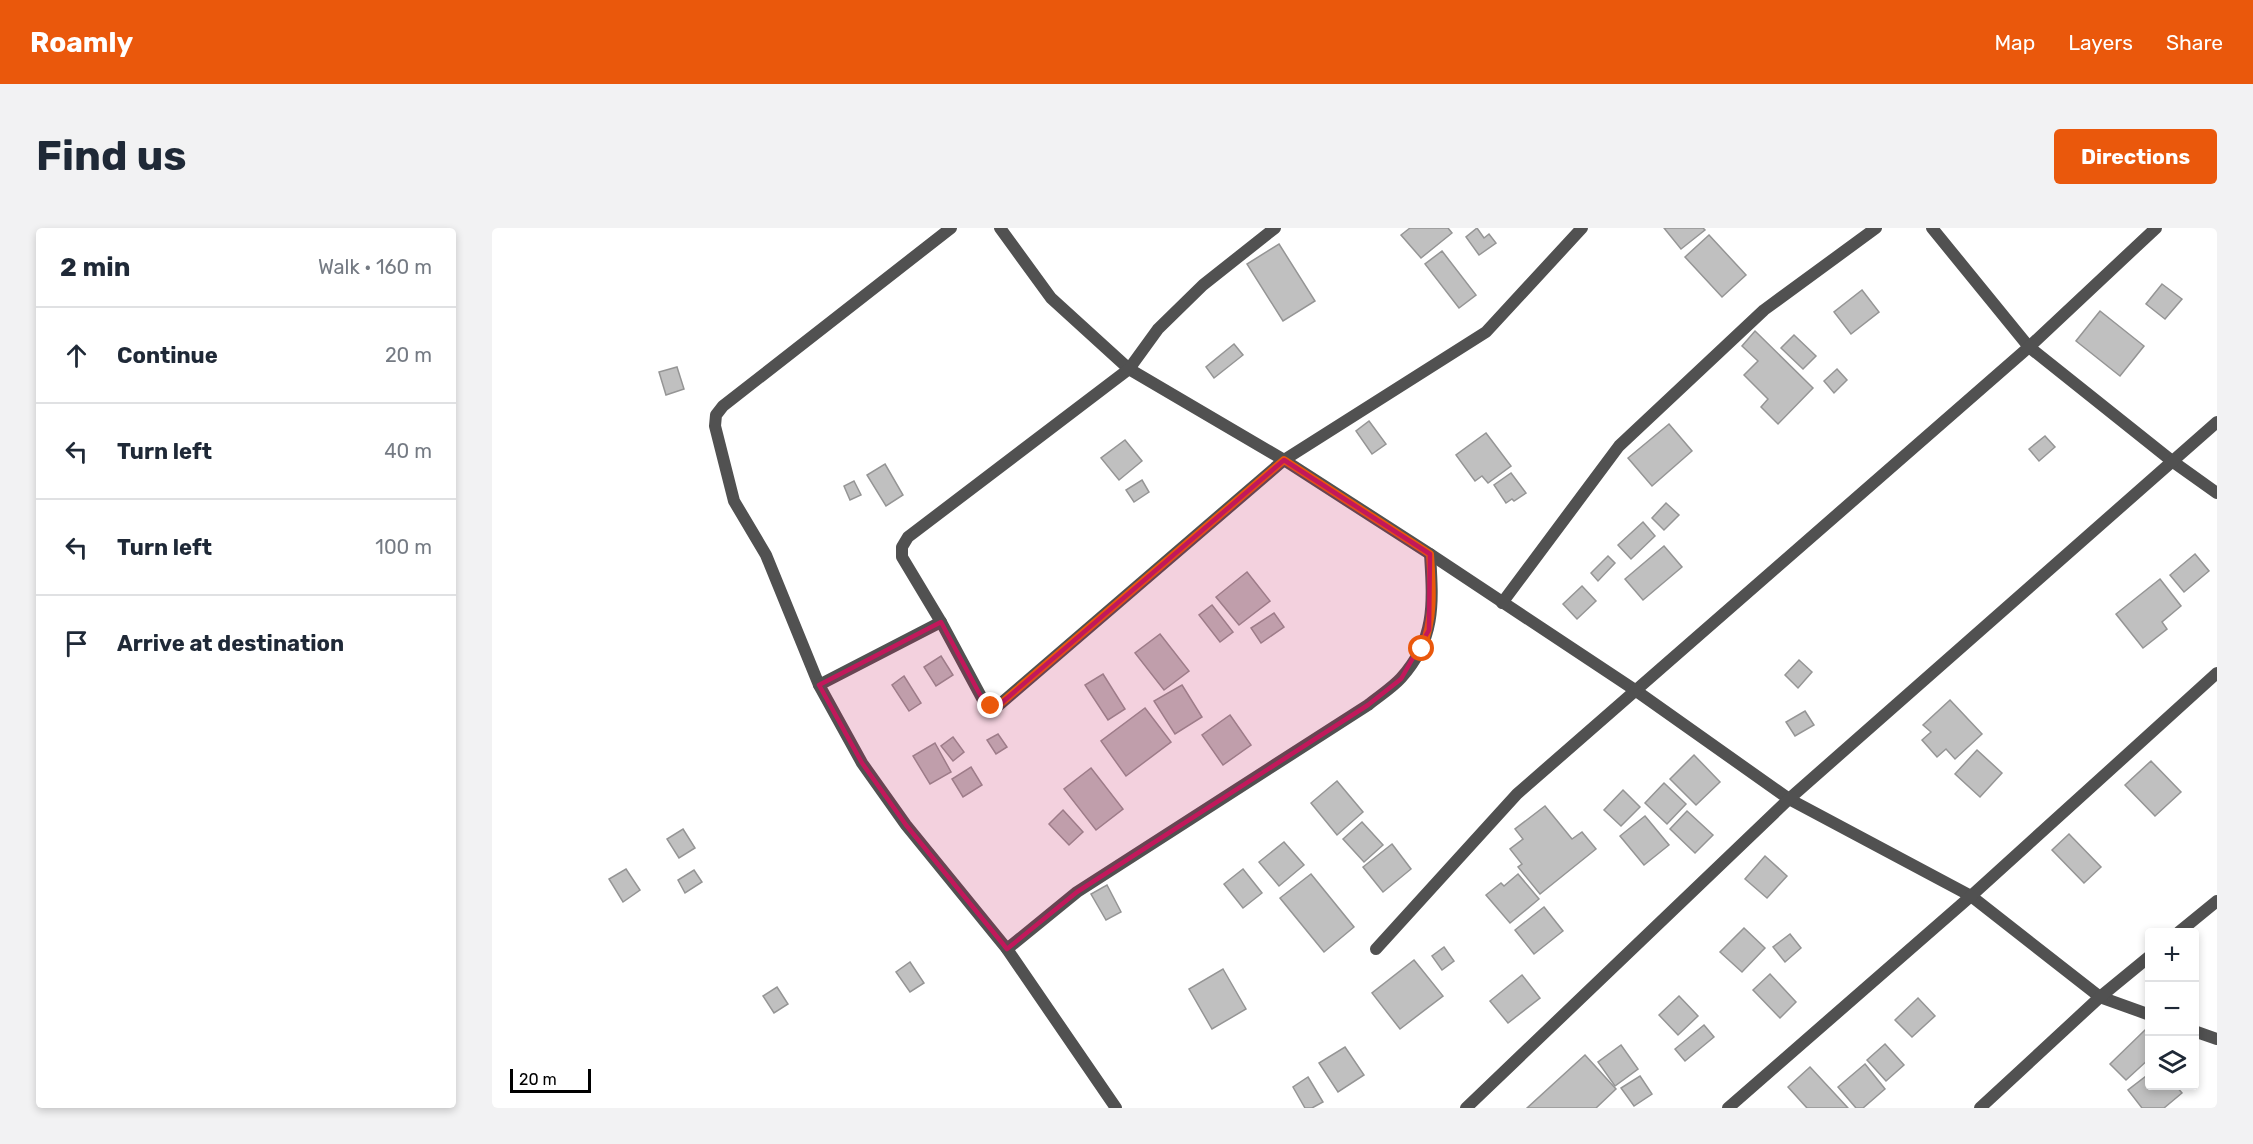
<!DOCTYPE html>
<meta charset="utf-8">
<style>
body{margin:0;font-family:Rubik,sans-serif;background:#f2f2f3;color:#1f2937}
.controls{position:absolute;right:18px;bottom:18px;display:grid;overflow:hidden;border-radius:6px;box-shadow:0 3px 9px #0003}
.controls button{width:54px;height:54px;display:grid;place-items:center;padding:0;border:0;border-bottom:2px solid #e0e1e3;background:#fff;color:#1f2937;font:30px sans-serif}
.scale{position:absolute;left:18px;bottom:15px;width:81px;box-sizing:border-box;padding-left:6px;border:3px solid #000;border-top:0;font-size:16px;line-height:21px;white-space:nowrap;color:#000;-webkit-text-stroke:4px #fff;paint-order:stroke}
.stop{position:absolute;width:18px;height:18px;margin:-14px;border:4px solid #ea580c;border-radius:50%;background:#fff}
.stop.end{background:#ea580c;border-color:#fff;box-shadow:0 2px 6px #0008}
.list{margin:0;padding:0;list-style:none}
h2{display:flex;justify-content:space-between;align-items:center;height:78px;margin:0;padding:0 24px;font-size:26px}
h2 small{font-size:20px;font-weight:400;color:#747a83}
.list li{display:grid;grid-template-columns:39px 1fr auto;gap:18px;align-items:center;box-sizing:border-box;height:96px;padding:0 24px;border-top:2px solid #e0e1e3}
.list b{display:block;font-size:22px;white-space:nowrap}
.list em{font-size:20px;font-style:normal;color:#747a83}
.icon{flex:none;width:33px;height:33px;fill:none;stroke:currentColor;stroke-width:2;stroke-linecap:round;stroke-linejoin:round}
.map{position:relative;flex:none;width:1725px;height:880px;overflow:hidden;border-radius:6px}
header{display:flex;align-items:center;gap:36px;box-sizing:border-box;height:84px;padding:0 30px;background:#ea580c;color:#fff}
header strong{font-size:28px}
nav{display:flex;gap:33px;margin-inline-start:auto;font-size:21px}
.intro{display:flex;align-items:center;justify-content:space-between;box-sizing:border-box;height:144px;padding:0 36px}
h1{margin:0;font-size:42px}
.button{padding:15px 27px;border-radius:6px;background:#ea580c;color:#fff;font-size:21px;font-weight:700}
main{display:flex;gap:36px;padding:0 36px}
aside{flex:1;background:#fff;border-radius:6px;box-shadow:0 3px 9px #0003}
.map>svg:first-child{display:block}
</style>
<header>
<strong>Roamly</strong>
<nav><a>Map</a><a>Layers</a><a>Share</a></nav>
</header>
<div class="intro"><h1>Find us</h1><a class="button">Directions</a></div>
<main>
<aside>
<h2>2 min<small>Walk · 160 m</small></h2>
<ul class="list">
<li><svg class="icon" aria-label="ahead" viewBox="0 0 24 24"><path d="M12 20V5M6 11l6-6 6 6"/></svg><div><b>Continue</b></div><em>20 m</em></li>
<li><svg class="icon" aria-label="left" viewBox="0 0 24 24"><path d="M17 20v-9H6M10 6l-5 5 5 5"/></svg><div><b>Turn left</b></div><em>40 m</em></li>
<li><svg class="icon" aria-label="left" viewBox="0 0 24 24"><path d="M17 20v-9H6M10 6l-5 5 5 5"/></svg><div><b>Turn left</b></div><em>100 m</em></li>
<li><svg class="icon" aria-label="arrive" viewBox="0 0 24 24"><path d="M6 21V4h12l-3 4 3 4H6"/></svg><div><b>Arrive at destination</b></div></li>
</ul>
</aside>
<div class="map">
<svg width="1725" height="880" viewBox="0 0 1725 880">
<rect width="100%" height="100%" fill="#fff"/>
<g fill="#c0c0c0" stroke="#959595" stroke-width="1.5">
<polygon points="918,0 956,0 960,5 929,30 909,7"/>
<polygon points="985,0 992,10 997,6 1004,15 987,27 974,9"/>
<polygon points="1172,0 1211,0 1213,2 1189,21"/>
<polygon points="1217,7 1254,47 1230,69 1193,29"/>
<polygon points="787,16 823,73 791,93 755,36"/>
<polygon points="950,23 984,67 967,80 933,36"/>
<polygon points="1670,56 1690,71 1673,91 1654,76"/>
<polygon points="1370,62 1387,84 1359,106 1342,84"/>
<polygon points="1608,83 1652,118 1628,148 1584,113"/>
<polygon points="1263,103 1321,160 1286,196 1269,179 1276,171 1252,147 1266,133 1250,118"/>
<polygon points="1302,107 1324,128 1311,141 1289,120"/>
<polygon points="742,116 751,127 722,150 714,139"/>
<polygon points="185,139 192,161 174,167 167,144"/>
<polygon points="1345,141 1355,152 1342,165 1332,153"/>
<polygon points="877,193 894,216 880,226 864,203"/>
<polygon points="1177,196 1200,223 1160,258 1136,230"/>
<polygon points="994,205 1019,238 996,255 990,248 983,253 964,227"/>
<polygon points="1553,208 1563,219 1547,233 1537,221"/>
<polygon points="633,212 650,233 627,252 609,230"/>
<polygon points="393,236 411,267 394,278 375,247"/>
<polygon points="1019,245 1034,265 1022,273 1020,271 1014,275 1002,257"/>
<polygon points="650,252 657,264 642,274 634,262"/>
<polygon points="362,253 369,267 358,272 352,258"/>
<polygon points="1174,275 1187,287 1172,302 1160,290"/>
<polygon points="1151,294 1163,308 1139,331 1126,317"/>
<polygon points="1172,318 1190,339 1151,372 1133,351"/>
<polygon points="1703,326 1717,343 1692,364 1678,347"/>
<polygon points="1116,328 1123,335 1106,353 1099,345"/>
<polygon points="755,344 778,373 747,397 724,369"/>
<polygon points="1668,351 1689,378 1670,394 1675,401 1651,420 1624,386"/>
<polygon points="1090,358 1104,373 1085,391 1071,376"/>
<polygon points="720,377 741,404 728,414 707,387"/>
<polygon points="782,385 792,399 769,415 759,400"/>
<polygon points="668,406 697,443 672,462 643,425"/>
<polygon points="449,428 461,447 444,458 432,439"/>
<polygon points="1307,432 1320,444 1306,460 1293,447"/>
<polygon points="611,446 633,481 616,492 593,457"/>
<polygon points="412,448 429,475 417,483 400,457"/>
<polygon points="690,457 710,489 683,506 662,473"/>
<polygon points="1458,472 1490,506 1463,531 1454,521 1445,529 1430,512 1439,504 1431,497"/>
<polygon points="653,480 679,514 634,548 609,513"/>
<polygon points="1313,483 1322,497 1303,508 1294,494"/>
<polygon points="738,487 759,517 731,537 710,507"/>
<polygon points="506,506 515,519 504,526 495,512"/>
<polygon points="461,509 472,524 461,533 449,518"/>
<polygon points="443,515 459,544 438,556 421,528"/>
<polygon points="1485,522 1510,545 1488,569 1463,546"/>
<polygon points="1202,527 1228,554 1204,577 1178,551"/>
<polygon points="1659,533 1689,564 1663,588 1633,557"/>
<polygon points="479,539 490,557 471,569 460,551"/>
<polygon points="599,540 631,581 604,602 572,561"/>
<polygon points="845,553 871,584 845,607 819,575"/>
<polygon points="1172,555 1194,576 1175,596 1153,575"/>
<polygon points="1131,562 1148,579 1129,598 1112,582"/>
<polygon points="1053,578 1080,611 1090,604 1104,621 1048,666 1026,639 1030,636 1018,621 1031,611 1023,601"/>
<polygon points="571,582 591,604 577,617 557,596"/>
<polygon points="1195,583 1221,607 1203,625 1178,601"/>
<polygon points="1153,588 1177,617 1152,637 1128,608"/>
<polygon points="870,594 891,617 872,634 851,611"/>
<polygon points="191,601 203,620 187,630 175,611"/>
<polygon points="1577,606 1609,639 1592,655 1560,622"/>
<polygon points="792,614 812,637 787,658 767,634"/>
<polygon points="900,616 919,641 891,664 871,639"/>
<polygon points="1273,628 1295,648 1275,670 1253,651"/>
<polygon points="134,641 148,662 131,674 117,651"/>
<polygon points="751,641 770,665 751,680 732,656"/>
<polygon points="202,642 210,654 193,665 186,652"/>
<polygon points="819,646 862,699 832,724 788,670"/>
<polygon points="1026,646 1047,671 1018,695 994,667 1009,655 1012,658"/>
<polygon points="615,657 629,684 614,692 599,666"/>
<polygon points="1052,679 1071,703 1042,726 1023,702"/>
<polygon points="1252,700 1273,720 1250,744 1228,724"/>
<polygon points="1298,706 1309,720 1293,734 1281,719"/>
<polygon points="952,719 962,733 950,742 940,728"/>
<polygon points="922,732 951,768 908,801 880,765"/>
<polygon points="418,734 432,755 418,764 404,744"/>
<polygon points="731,741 754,781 720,801 697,761"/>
<polygon points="1278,746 1304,774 1288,790 1261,762"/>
<polygon points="1030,747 1048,770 1016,795 998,773"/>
<polygon points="285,759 296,776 282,785 271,768"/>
<polygon points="1187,768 1206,788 1186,807 1167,787"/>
<polygon points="1426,770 1443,788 1420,809 1403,792"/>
<polygon points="1212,797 1222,809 1193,833 1183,821"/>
<polygon points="1654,801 1658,805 1658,830 1634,852 1618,836"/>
<polygon points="1393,816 1412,837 1394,853 1375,832"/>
<polygon points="1129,817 1146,841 1123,858 1106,834"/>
<polygon points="853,819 872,847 846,864 827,835"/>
<polygon points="1093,827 1124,861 1104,880 1035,880"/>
<polygon points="1373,836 1393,861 1371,880 1364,880 1346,859"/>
<polygon points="1318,839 1356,880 1315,880 1296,859"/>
<polygon points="1658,845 1658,858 1684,858 1690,865 1672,880 1650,880 1636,862"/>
<polygon points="1148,848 1160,866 1142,878 1129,860"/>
<polygon points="816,849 831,874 820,880 813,880 801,859"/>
</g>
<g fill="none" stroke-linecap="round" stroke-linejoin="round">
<g stroke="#515151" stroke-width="12">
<polyline points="459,0 231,178 224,187 223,198 242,273 274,327 327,457 370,535 414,597 515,721 624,880"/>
<polyline points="508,0 559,70 637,141 792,232 938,326 1143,462 1297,571 1479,668 1608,769 1658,787"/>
<polyline points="783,0 711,57 666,101 637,141 416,309 410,319 410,329 449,394 492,474 499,478 507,477 792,232 994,104 1090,0"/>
<polyline points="1440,0 1537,119 1680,233 1725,265"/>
<polyline points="1010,375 1127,218 1272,82 1384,0"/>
<polyline points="327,457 449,394"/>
<polyline points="1687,704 1725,673"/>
<path d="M515,721L585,664L876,477C887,468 900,460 909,450C944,411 941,375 938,326"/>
<polyline points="884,721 1025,566 1537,119 1664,0"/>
<polyline points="1702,803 1725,811"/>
<polyline points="974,880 1297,571 1725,194"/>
<polyline points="1236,880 1479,668 1725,445"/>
<polyline points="1488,880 1608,769 1658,728"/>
</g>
</g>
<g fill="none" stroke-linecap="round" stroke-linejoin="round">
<path stroke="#ea580c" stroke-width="8" d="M499,478L507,477L792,232L938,326C940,359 943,389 930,421"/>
</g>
<path fill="#c2185b" fill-opacity="0.2" stroke="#c2185b" stroke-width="4.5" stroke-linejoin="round" d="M792,232L938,326L937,402L909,451L876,477L585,664L515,721L414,597L370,535L327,457L449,394L492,474L507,477Z"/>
</svg>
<div class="controls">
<button>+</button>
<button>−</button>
<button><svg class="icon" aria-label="layers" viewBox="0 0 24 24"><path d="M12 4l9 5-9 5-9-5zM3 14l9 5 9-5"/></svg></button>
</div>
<div class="scale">20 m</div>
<div class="stop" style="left:930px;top:421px"></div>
<div class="stop end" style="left:499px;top:478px"></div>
</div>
</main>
